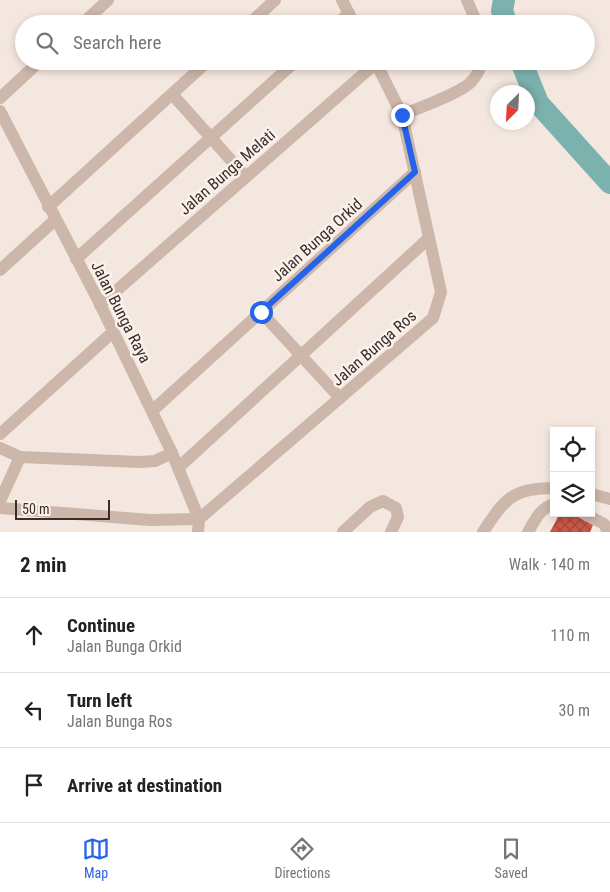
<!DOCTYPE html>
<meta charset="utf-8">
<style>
body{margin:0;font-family:"Roboto Condensed",sans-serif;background:#f6f6f6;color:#222}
.controls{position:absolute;right:15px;bottom:15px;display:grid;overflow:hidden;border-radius:0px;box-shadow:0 2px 8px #0003}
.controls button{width:45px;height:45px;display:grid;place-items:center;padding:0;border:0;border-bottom:1px solid #e0e0e0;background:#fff;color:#222;font:25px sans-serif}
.compass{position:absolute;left:490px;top:85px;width:45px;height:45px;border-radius:50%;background:#fff;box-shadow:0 2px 8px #0003;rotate:204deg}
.scale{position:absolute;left:15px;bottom:12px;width:95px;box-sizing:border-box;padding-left:5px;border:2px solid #3a2d2a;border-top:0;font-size:14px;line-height:18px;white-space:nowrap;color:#3a2d2a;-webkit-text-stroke:4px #fbf2ec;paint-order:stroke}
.stop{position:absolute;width:15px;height:15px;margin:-11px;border:4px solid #2563eb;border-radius:50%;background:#fff}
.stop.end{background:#2563eb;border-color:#fff;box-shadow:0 1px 5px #0008}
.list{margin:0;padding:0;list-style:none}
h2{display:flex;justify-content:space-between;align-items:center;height:65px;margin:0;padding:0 20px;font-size:21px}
h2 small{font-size:16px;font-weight:400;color:#767676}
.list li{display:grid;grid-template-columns:32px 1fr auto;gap:15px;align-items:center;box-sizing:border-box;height:75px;padding:0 20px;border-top:1px solid #e0e0e0}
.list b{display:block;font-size:19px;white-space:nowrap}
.list p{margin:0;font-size:16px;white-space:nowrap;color:#767676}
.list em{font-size:16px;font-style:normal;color:#767676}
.icon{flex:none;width:28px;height:28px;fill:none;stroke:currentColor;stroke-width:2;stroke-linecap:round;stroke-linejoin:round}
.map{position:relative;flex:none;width:610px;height:532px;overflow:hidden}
.search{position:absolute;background:#fff;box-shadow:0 2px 8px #0003;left:15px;right:15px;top:15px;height:55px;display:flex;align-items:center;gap:12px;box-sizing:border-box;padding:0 18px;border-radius:28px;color:#767676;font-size:19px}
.sheet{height:290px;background:#fff}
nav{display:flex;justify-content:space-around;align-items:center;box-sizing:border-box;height:70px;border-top:1px solid #e0e0e0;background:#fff;font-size:14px;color:#767676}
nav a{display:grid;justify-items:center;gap:2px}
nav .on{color:#2563eb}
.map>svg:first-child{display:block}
</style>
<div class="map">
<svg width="610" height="532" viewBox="0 0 610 532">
<defs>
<pattern id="building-cross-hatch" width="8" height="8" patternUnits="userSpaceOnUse" patternTransform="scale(1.25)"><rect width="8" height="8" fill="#ca5847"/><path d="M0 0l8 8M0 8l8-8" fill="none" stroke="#a5493b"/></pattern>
</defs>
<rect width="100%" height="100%" fill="#f4e7df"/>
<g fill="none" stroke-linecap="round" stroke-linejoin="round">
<g stroke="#7cb2ae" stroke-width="22">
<polyline points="504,0 502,11 507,24"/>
<polyline points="521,61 538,103 610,183"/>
</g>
</g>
<polygon fill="url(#building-cross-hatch)" points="560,513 571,513 593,525 590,532 550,532"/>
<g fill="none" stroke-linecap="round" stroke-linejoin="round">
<g stroke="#cdb6aa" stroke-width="12">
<polyline points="342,0 354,24"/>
<polyline points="467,0 477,24"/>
<polyline points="82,24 108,0"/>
<polyline points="249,24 275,0"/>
<polyline points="337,24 349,13"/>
<polyline points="172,94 246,177"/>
<polyline points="0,98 40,61"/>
<polyline points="0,111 98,300 172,453 199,519 198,532"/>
<path d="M402,115C418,108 461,93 471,82C477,76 480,69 483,61"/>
<polyline points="48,207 208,61"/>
<polyline points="76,259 296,61"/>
<polyline points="0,270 55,220"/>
<polyline points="100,305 376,63"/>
<polyline points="261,312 340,398"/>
<polyline points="152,411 415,172"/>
<polyline points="0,434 113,332"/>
<polyline points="0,448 20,457 139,462 155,461 172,453"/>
<polyline points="178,468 429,238"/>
<polyline points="591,494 610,499"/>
<polyline points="0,501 20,457"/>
<polyline points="0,508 150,520 199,519 433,318 441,292 402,115 375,61"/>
<polyline points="583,513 604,524 608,532"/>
<polyline points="343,532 370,507 383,501 396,508 398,517 391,532"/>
<path d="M483,532C505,499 512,488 554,488"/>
<path d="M528,532C535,520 540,508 554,504"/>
</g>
</g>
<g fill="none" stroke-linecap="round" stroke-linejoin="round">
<polyline stroke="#2563eb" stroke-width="6" points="261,312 415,172 402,115"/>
</g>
<g text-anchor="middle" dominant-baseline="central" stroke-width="5" stroke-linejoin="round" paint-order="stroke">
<g font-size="16" fill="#3a2d2a" stroke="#fbf2ec">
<text transform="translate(227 172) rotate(-41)">Jalan Bunga Melati</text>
<text transform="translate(317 240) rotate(-42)">Jalan Bunga Orkid</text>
<text transform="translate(121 312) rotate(63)">Jalan Bunga Raya</text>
<text transform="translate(374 348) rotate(-41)">Jalan Bunga Ros</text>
</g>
</g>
</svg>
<div class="controls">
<button><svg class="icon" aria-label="locate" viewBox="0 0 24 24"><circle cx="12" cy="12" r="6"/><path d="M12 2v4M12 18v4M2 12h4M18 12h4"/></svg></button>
<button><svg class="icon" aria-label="layers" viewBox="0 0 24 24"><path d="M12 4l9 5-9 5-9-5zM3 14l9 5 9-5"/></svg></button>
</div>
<svg class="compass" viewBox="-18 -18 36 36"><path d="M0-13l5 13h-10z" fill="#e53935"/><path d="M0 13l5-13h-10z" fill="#767676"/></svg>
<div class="scale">50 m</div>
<div class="stop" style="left:261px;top:312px"></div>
<div class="stop end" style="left:402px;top:115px"></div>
<div class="search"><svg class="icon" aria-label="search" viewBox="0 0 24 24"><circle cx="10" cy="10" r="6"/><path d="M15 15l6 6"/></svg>Search here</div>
</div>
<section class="sheet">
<h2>2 min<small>Walk · 140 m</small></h2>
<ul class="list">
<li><svg class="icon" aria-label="ahead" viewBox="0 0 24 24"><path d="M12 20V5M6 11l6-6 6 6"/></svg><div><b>Continue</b><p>Jalan Bunga Orkid</p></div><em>110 m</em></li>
<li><svg class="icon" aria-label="left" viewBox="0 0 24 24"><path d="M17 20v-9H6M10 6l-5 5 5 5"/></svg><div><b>Turn left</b><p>Jalan Bunga Ros</p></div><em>30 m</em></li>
<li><svg class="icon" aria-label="arrive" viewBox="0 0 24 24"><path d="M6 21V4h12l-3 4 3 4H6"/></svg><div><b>Arrive at destination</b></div></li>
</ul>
</section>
<nav>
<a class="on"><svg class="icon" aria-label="map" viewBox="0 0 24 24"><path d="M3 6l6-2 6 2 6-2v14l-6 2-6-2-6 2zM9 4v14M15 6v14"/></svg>Map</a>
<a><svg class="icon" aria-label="directions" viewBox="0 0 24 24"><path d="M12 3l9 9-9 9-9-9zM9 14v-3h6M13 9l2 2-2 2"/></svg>Directions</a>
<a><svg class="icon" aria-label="saved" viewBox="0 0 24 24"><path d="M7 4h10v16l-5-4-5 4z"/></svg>Saved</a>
</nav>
